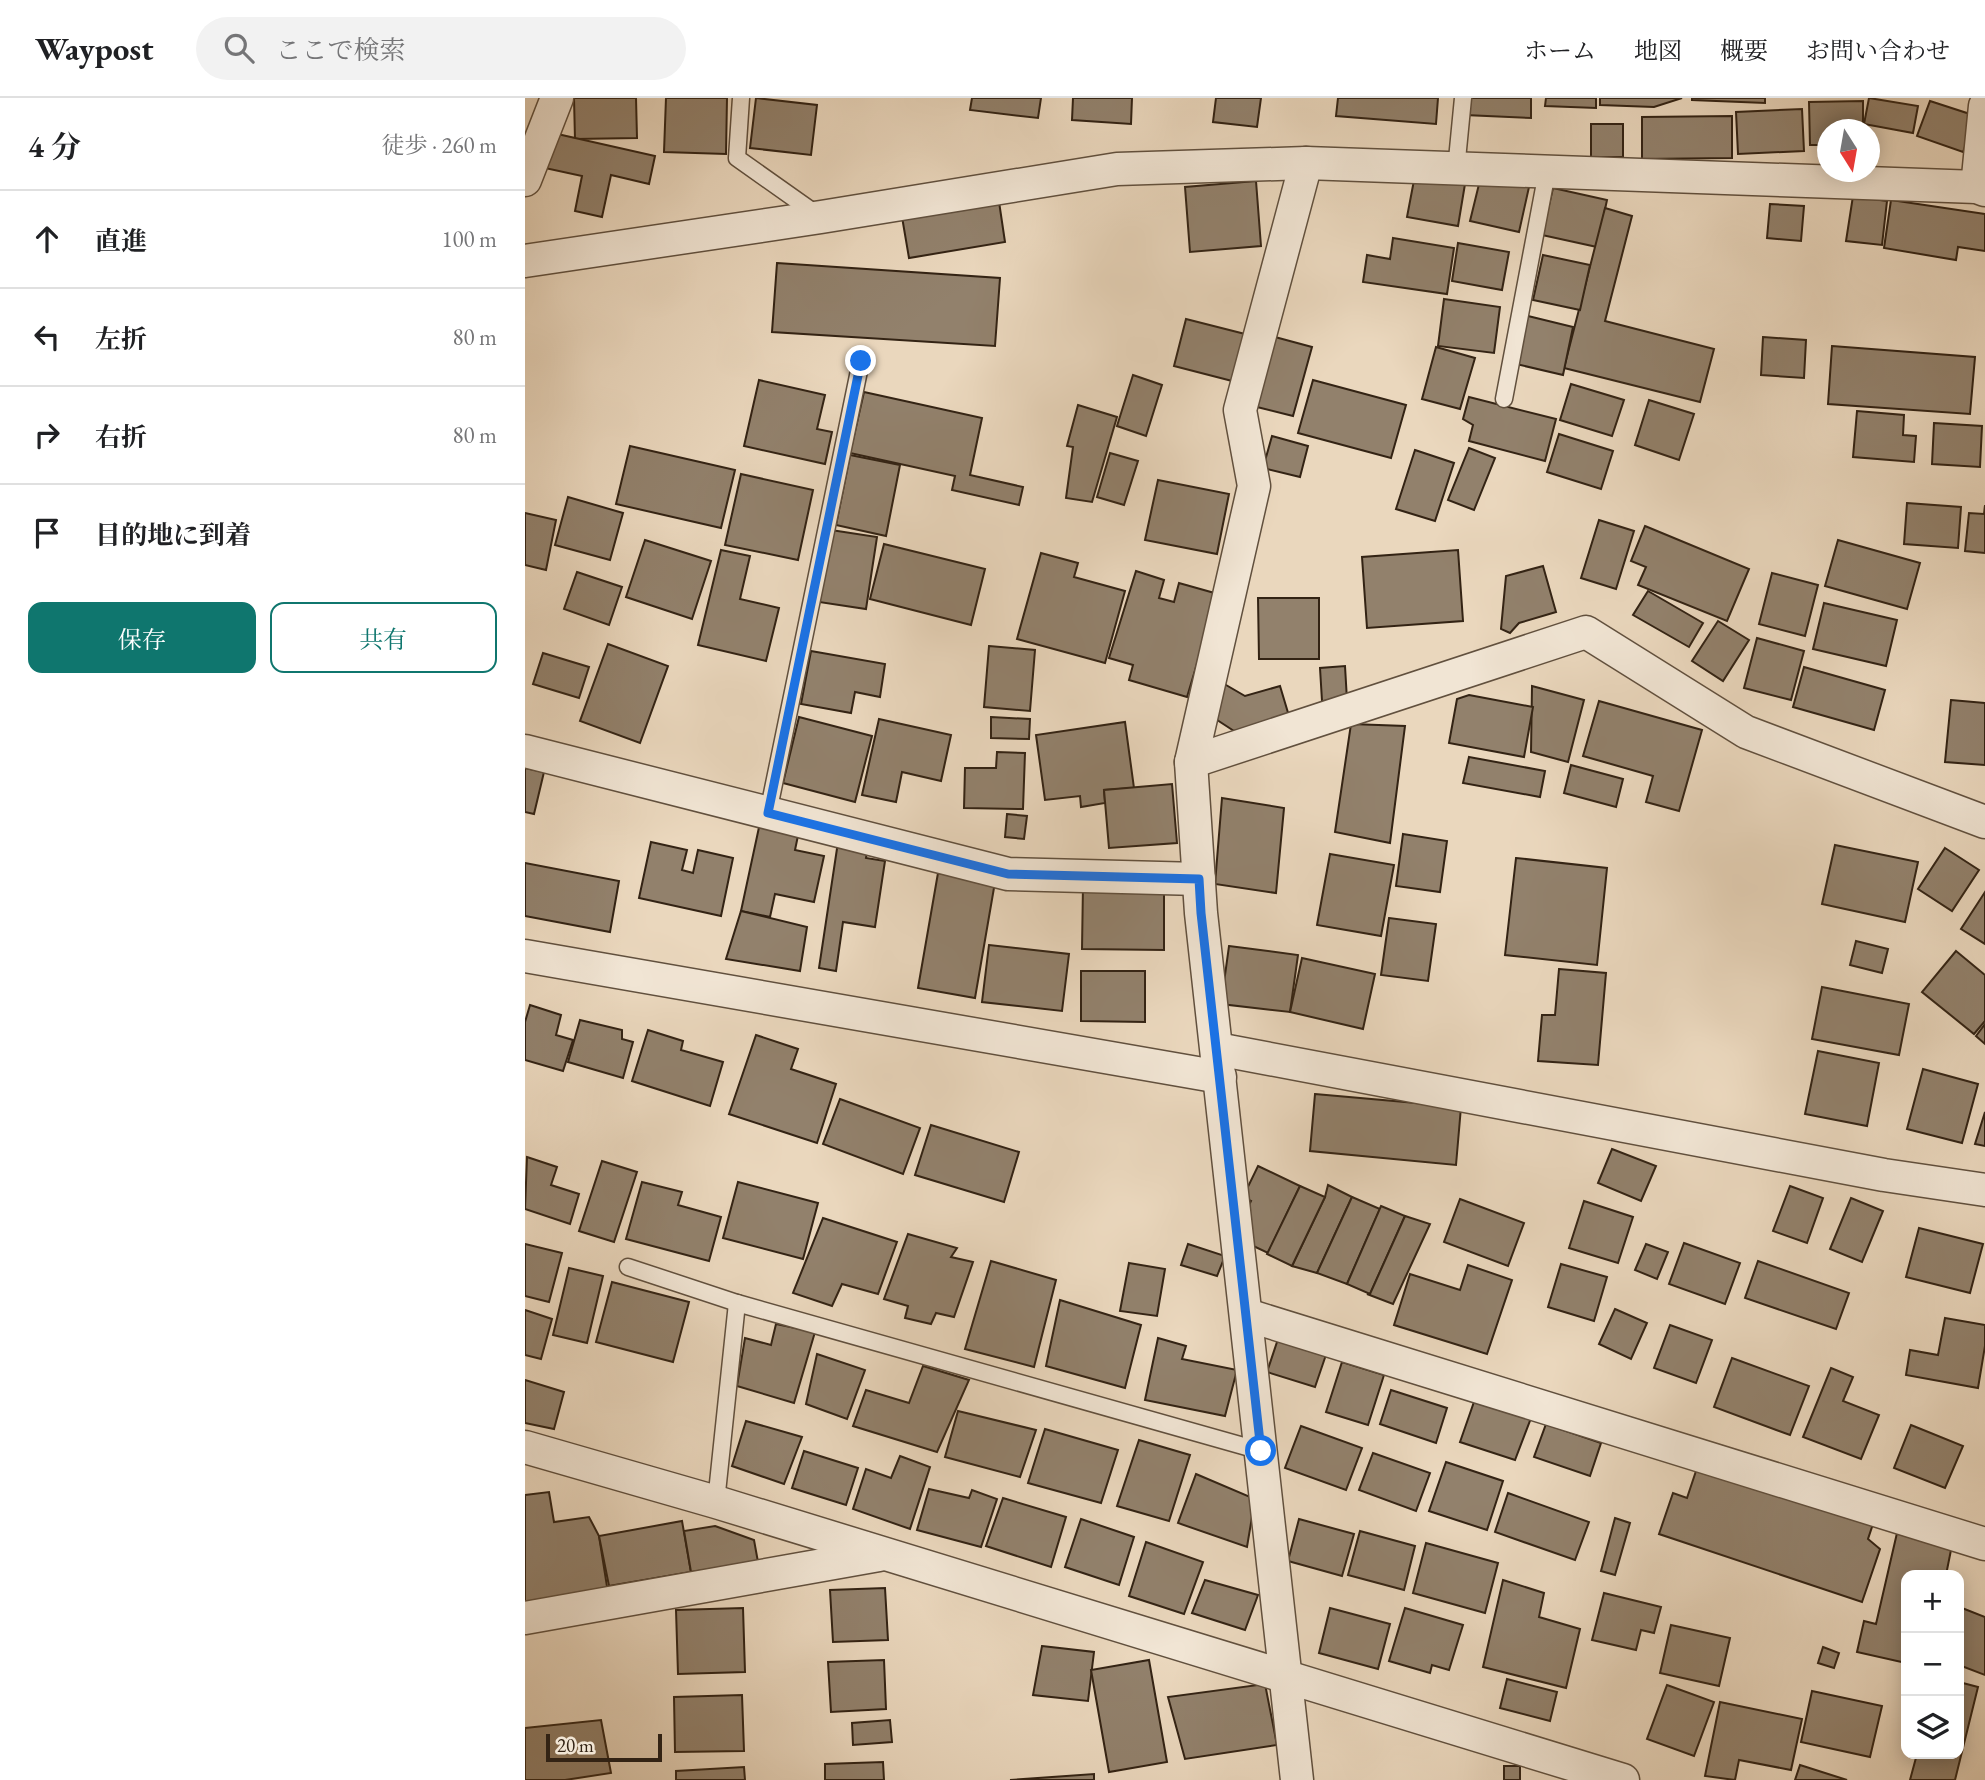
<!DOCTYPE html>
<html lang="ja">
<meta charset="utf-8">
<style>
body{margin:0;font-family:"EB Garamond","Noto Serif JP",serif;background:#f2f2f2;color:#202124}
.controls{position:absolute;right:21px;bottom:21px;display:grid;overflow:hidden;border-radius:14px;box-shadow:0 4px 18px #0003}
.controls button{width:63px;height:63px;display:grid;place-items:center;padding:0;border:0;border-bottom:2px solid #e0e0e0;background:#fff;color:#202124;font:35px sans-serif}
.compass{position:absolute;left:1292px;top:21px;width:63px;height:63px;border-radius:50%;background:#fff;box-shadow:0 4px 18px #0003;rotate:169deg}
.scale{position:absolute;left:21px;bottom:18px;width:116px;box-sizing:border-box;padding-left:7px;border:4px solid #332314;border-top:0;font-size:19px;line-height:24px;white-space:nowrap;color:#332314;-webkit-text-stroke:5px #f1e5d4;paint-order:stroke}
.stop{position:absolute;width:21px;height:21px;margin:-16px;border:5px solid #1a73e8;border-radius:50%;background:#fff}
.stop.end{background:#1a73e8;border-color:#fff;box-shadow:0 2px 7px #0008}
.list{margin:0;padding:0;list-style:none}
h2{display:flex;justify-content:space-between;align-items:center;height:91px;margin:0;padding:0 28px;font-size:30px}
h2 small{font-size:23px;font-weight:400;color:#757577}
.list li{display:grid;grid-template-columns:46px 1fr auto;gap:21px;align-items:center;box-sizing:border-box;height:98px;padding:0 28px;border-top:2px solid #e0e0e0}
.list b{display:block;font-size:26px;white-space:nowrap}
.list em{font-size:23px;font-style:normal;color:#757577}
.actions{display:flex;gap:14px;padding:21px 28px}
.actions a{flex:1;padding:16px 0;border:2px solid #0f766e;border-radius:14px;text-align:center;font-size:24px;color:#0f766e}
.actions .main{background:#0f766e;color:#fff}
.icon{flex:none;width:38px;height:38px;fill:none;stroke:currentColor;stroke-width:2;stroke-linecap:round;stroke-linejoin:round}
.map{position:relative;flex:none;width:1460px;height:1682px;overflow:hidden}
header{display:flex;align-items:center;gap:42px;box-sizing:border-box;height:98px;padding:0 35px;background:#fff;border-bottom:2px solid #e0e0e0}
header strong{font-size:33px}
nav{display:flex;gap:38px;margin-inline-start:auto;font-size:24px}
.search{width:490px;height:63px;background:#f2f2f2;display:flex;align-items:center;gap:18px;box-sizing:border-box;padding:0 24px;border-radius:38px;color:#757577;font-size:26px}
main{display:flex}
aside{flex:1;background:#fff}
.map>svg:first-child{display:block}
</style>
<header>
<strong>Waypost</strong>
<div class="search"><svg class="icon" aria-label="search" viewBox="0 0 24 24"><circle cx="10" cy="10" r="6"/><path d="M15 15l6 6"/></svg>ここで検索</div>
<nav><a>ホーム</a><a>地図</a><a>概要</a><a>お問い合わせ</a></nav>
</header>
<main>
<aside>
<h2>4 分<small>徒歩 · 260 m</small></h2>
<ul class="list">
<li><svg class="icon" aria-label="ahead" viewBox="0 0 24 24"><path d="M12 20V5M6 11l6-6 6 6"/></svg><div><b>直進</b></div><em>100 m</em></li>
<li><svg class="icon" aria-label="left" viewBox="0 0 24 24"><path d="M17 20v-9H6M10 6l-5 5 5 5"/></svg><div><b>左折</b></div><em>80 m</em></li>
<li><svg class="icon" aria-label="right" viewBox="0 0 24 24"><path d="M7 20v-9h11M14 6l5 5-5 5"/></svg><div><b>右折</b></div><em>80 m</em></li>
<li><svg class="icon" aria-label="arrive" viewBox="0 0 24 24"><path d="M6 21V4h12l-3 4 3 4H6"/></svg><div><b>目的地に到着</b></div></li>
</ul>
<div class="actions"><a class="main">保存</a><a>共有</a></div>
</aside>
<div class="map">
<svg width="1460" height="1682" viewBox="0 0 1460 1682">
<rect width="100%" height="100%" fill="#ead7bd"/>
<filter id="stains"><feTurbulence type="fractalNoise" baseFrequency=".00286" numOctaves="4"/><feColorMatrix values="0 0 0 0 .2 0 0 0 0 .09 0 0 0 0 .02 0 0 0 .5 -.17"/></filter>
<radialGradient id="worn" r=".72"><stop offset=".6" stop-color="#630" stop-opacity="0"/><stop offset="1" stop-color="#630" stop-opacity=".3"/></radialGradient>
<g fill="#92816c" stroke="#332314" stroke-width="2">
<polygon points="49,0 111,0 112,40 50,41"/>
<polygon points="141,0 202,0 201,56 139,54"/>
<polygon points="231,0 292,7 286,57 225,50"/>
<polygon points="447,0 516,0 513,20 445,12"/>
<polygon points="548,0 607,0 606,26 547,22"/>
<polygon points="691,0 736,0 732,29 688,24"/>
<polygon points="813,0 913,0 911,26 811,18"/>
<polygon points="941,0 1006,0 1006,20 940,17"/>
<polygon points="1021,0 1071,0 1071,10 1020,8"/>
<polygon points="1075,0 1157,0 1129,9 1075,7"/>
<polygon points="1167,0 1240,0 1240,5 1167,2"/>
<polygon points="1344,0 1393,8 1388,35 1339,26"/>
<polygon points="1338,3 1338,32 1302,32 1302,47 1285,47 1284,4"/>
<polygon points="1405,3 1451,18 1438,54 1392,38"/>
<polygon points="1277,11 1279,53 1213,56 1211,14"/>
<polygon points="1207,18 1207,60 1117,61 1117,19"/>
<rect x="1066" y="26" width="32" height="33"/>
<polygon points="28,35 130,58 124,86 86,77 77,119 50,113 57,78 20,70"/>
<polygon points="890,77 940,86 933,128 882,119"/>
<polygon points="956,78 1004,89 994,134 945,123"/>
<polygon points="731,83 736,148 665,154 660,89"/>
<polygon points="1028,90 1082,102 1072,149 1017,137"/>
<polygon points="473,97 480,144 384,160 376,113"/>
<polygon points="1328,98 1362,103 1357,147 1321,143"/>
<polygon points="1366,102 1460,116 1460,153 1433,149 1431,162 1359,150"/>
<polygon points="1245,106 1279,108 1276,143 1242,140"/>
<polygon points="1080,110 1107,118 1080,223 1189,251 1175,304 1039,270"/>
<polygon points="868,140 929,150 922,196 838,184 842,157 865,161"/>
<polygon points="933,145 984,154 977,192 927,183"/>
<polygon points="1018,157 1065,167 1055,212 1008,202"/>
<polygon points="252,165 475,180 470,248 247,234"/>
<polygon points="919,201 975,209 969,255 913,248"/>
<polygon points="1003,218 1048,229 1038,277 991,266"/>
<polygon points="661,221 724,237 711,284 649,268"/>
<polygon points="750,239 787,249 768,318 732,309"/>
<polygon points="1238,239 1281,242 1279,280 1236,277"/>
<polygon points="1307,248 1450,259 1445,316 1303,306"/>
<polygon points="911,249 950,260 935,311 897,301"/>
<polygon points="608,277 637,287 621,338 592,328"/>
<polygon points="234,282 300,297 292,331 307,334 300,366 219,348"/>
<polygon points="788,282 881,307 866,360 773,335"/>
<polygon points="1046,286 1099,302 1087,338 1035,322"/>
<polygon points="339,294 457,320 445,377 498,389 494,407 427,392 430,378 325,355"/>
<polygon points="944,299 1031,321 1020,363 944,343 948,327 938,321"/>
<polygon points="1124,302 1169,316 1154,362 1110,347"/>
<polygon points="553,307 592,319 567,404 541,400 548,349 542,348"/>
<polygon points="1332,313 1379,317 1378,337 1391,338 1389,364 1328,359"/>
<polygon points="1409,325 1457,328 1455,369 1407,366"/>
<polygon points="1034,336 1088,353 1076,391 1022,374"/>
<polygon points="747,338 783,348 775,379 738,370"/>
<polygon points="105,348 210,372 196,430 91,406"/>
<polygon points="944,350 970,360 949,412 923,402"/>
<polygon points="890,352 929,365 910,423 871,411"/>
<polygon points="585,355 613,363 599,407 572,399"/>
<polygon points="325,357 375,367 361,438 311,427"/>
<polygon points="216,376 288,392 273,462 200,447"/>
<polygon points="633,382 704,396 692,456 620,442"/>
<polygon points="43,399 98,415 85,462 30,447"/>
<polygon points="1382,405 1436,409 1433,450 1379,446"/>
<polygon points="1460,407 1460,455 1440,453 1444,415 1459,416"/>
<polygon points="0,415 31,422 21,472 0,467"/>
<polygon points="1074,422 1109,433 1091,491 1056,480"/>
<polygon points="1120,428 1224,471 1202,523 1113,487 1121,469 1106,463"/>
<polygon points="306,432 352,439 341,511 294,504"/>
<polygon points="120,442 186,463 167,521 101,499"/>
<polygon points="1313,442 1395,465 1382,511 1300,488"/>
<polygon points="359,446 460,471 446,527 345,501"/>
<polygon points="196,452 225,458 215,501 254,510 241,563 173,547"/>
<polygon points="933,452 938,523 842,530 837,459"/>
<polygon points="516,455 553,465 549,479 600,493 580,565 492,541"/>
<polygon points="1018,468 1031,514 994,525 985,535 976,531 981,478"/>
<polygon points="611,473 639,482 634,500 649,504 654,485 693,496 662,599 604,582 608,567 584,560"/>
<polygon points="52,474 97,489 84,527 39,511"/>
<polygon points="1247,475 1293,487 1280,538 1234,526"/>
<polygon points="1123,493 1178,525 1164,549 1108,517"/>
<polygon points="733,500 794,500 794,561 734,561"/>
<polygon points="1299,505 1372,522 1361,568 1288,551"/>
<polygon points="1193,523 1224,542 1198,583 1167,563"/>
<polygon points="1232,540 1279,553 1266,602 1219,590"/>
<polygon points="83,546 143,568 115,645 55,623"/>
<polygon points="464,548 510,552 505,613 459,609"/>
<polygon points="286,553 360,566 355,599 330,594 326,615 276,606"/>
<polygon points="18,555 64,569 54,600 8,586"/>
<polygon points="820,568 822,602 797,603 795,570"/>
<polygon points="1279,569 1360,592 1349,632 1268,609"/>
<polygon points="689,580 720,598 755,588 764,618 709,633 683,616"/>
<polygon points="1007,588 1059,602 1043,664 1006,654"/>
<polygon points="944,597 1008,609 999,659 924,645 932,601"/>
<polygon points="1426,602 1460,605 1460,667 1420,664"/>
<polygon points="1074,603 1177,632 1154,713 1121,704 1128,678 1058,658"/>
<polygon points="274,619 347,638 330,704 258,685"/>
<polygon points="466,619 505,621 504,641 466,640"/>
<polygon points="354,621 426,637 416,683 377,674 371,704 337,697"/>
<polygon points="600,624 609,690 579,692 580,705 556,709 555,698 520,702 511,637"/>
<polygon points="826,626 880,628 865,745 810,734"/>
<polygon points="472,654 500,655 498,711 439,710 440,670 471,670"/>
<polygon points="944,659 1020,673 1015,699 938,685"/>
<polygon points="1046,667 1098,681 1091,709 1039,695"/>
<polygon points="0,670 19,674 9,716 0,714"/>
<polygon points="647,686 652,745 584,750 579,692"/>
<polygon points="697,700 759,710 751,795 690,786"/>
<polygon points="482,716 502,718 499,741 480,739"/>
<polygon points="236,720 275,728 270,752 299,758 289,804 250,796 245,819 216,813"/>
<polygon points="878,736 922,743 915,794 871,788"/>
<polygon points="126,744 162,752 157,772 168,775 173,752 208,760 196,818 114,800"/>
<polygon points="313,744 343,749 341,760 360,763 350,829 318,824 311,873 294,870"/>
<polygon points="1310,747 1393,764 1380,824 1297,806"/>
<polygon points="1420,750 1454,772 1427,813 1393,791"/>
<polygon points="805,756 869,767 856,838 792,827"/>
<polygon points="991,760 1082,770 1072,867 980,857"/>
<polygon points="0,765 94,783 85,834 0,818"/>
<polygon points="413,775 470,784 450,900 393,890"/>
<polygon points="558,787 639,787 639,852 557,851"/>
<polygon points="1460,794 1460,846 1436,831"/>
<polygon points="216,813 282,829 275,873 201,861"/>
<polygon points="864,820 911,826 903,883 856,877"/>
<polygon points="1331,843 1363,851 1357,875 1325,867"/>
<polygon points="464,847 544,856 537,913 457,904"/>
<polygon points="704,848 773,857 765,914 696,906"/>
<polygon points="1431,853 1460,877 1460,923 1449,936 1397,894"/>
<polygon points="777,860 850,876 838,931 765,914"/>
<polygon points="1034,871 1081,875 1073,967 1013,963 1017,917 1030,917"/>
<polygon points="556,873 620,873 620,924 556,923"/>
<polygon points="1297,889 1384,906 1374,957 1287,941"/>
<polygon points="5,907 36,917 31,937 48,942 38,973 0,962 0,924"/>
<polygon points="55,922 97,932 97,941 108,944 98,980 43,964"/>
<polygon points="1460,926 1460,946 1451,938"/>
<polygon points="123,932 158,943 156,952 198,964 185,1008 107,983"/>
<polygon points="231,937 273,951 266,971 311,986 292,1045 204,1016"/>
<polygon points="1293,953 1354,965 1342,1028 1280,1016"/>
<polygon points="1398,971 1453,986 1437,1045 1382,1031"/>
<polygon points="790,996 936,1009 931,1067 785,1053"/>
<polygon points="315,1001 395,1030 378,1076 298,1046"/>
<polygon points="1460,1014 1460,1048 1450,1046"/>
<polygon points="406,1027 494,1054 479,1104 390,1077"/>
<polygon points="1087,1051 1131,1068 1116,1103 1073,1085"/>
<polygon points="2,1059 32,1069 26,1087 54,1096 45,1126 0,1111"/>
<polygon points="77,1063 112,1074 89,1144 54,1133"/>
<polygon points="733,1068 775,1088 743,1155 722,1145 719,1117 726,1103 718,1099"/>
<polygon points="117,1084 157,1094 153,1107 196,1119 184,1163 101,1141"/>
<polygon points="213,1084 293,1105 278,1161 198,1140"/>
<polygon points="803,1087 827,1099 792,1175 767,1168 800,1099"/>
<polygon points="775,1088 800,1099 767,1168 742,1156"/>
<polygon points="1265,1088 1298,1100 1282,1145 1248,1133"/>
<polygon points="827,1099 855,1111 822,1186 792,1175"/>
<polygon points="1326,1100 1358,1113 1337,1164 1305,1151"/>
<polygon points="935,1101 999,1125 983,1168 919,1144"/>
<polygon points="1059,1103 1108,1119 1093,1165 1044,1150"/>
<polygon points="856,1108 880,1118 845,1196 822,1186"/>
<polygon points="880,1118 905,1126 868,1206 842,1196 845,1196"/>
<polygon points="298,1120 372,1144 353,1196 317,1186 307,1208 268,1195"/>
<polygon points="1394,1130 1458,1146 1445,1195 1381,1179"/>
<polygon points="383,1136 432,1150 426,1159 448,1164 429,1219 411,1215 406,1226 380,1220 383,1208 359,1201"/>
<polygon points="1159,1145 1215,1165 1200,1206 1144,1186"/>
<polygon points="0,1146 37,1155 24,1204 0,1198"/>
<polygon points="663,1146 700,1158 692,1178 656,1167"/>
<polygon points="1121,1146 1143,1154 1132,1181 1110,1172"/>
<polygon points="466,1163 531,1182 509,1269 440,1251"/>
<polygon points="1233,1163 1324,1195 1311,1231 1220,1200"/>
<polygon points="604,1165 640,1171 632,1218 595,1213"/>
<polygon points="1036,1166 1082,1179 1069,1223 1023,1209"/>
<polygon points="943,1167 987,1182 962,1256 869,1227 885,1176 935,1192"/>
<polygon points="44,1170 78,1178 62,1245 28,1237"/>
<polygon points="87,1184 164,1204 148,1264 71,1244"/>
<polygon points="535,1202 616,1227 600,1290 521,1268"/>
<polygon points="1090,1211 1122,1225 1106,1261 1074,1246"/>
<polygon points="0,1212 27,1221 16,1261 0,1257"/>
<polygon points="1420,1220 1460,1227 1460,1248 1453,1290 1381,1277 1385,1252 1413,1257"/>
<polygon points="251,1226 290,1234 269,1305 212,1288 220,1240 246,1247"/>
<polygon points="1145,1227 1187,1242 1171,1285 1129,1270"/>
<polygon points="756,1232 804,1248 790,1289 742,1274"/>
<polygon points="633,1240 661,1248 657,1261 712,1272 700,1318 620,1302"/>
<polygon points="292,1256 340,1272 322,1321 281,1306"/>
<polygon points="1207,1260 1284,1288 1265,1337 1189,1309"/>
<polygon points="817,1264 859,1277 843,1327 801,1314"/>
<polygon points="398,1268 444,1282 412,1354 328,1328 341,1292 384,1305"/>
<polygon points="1306,1270 1328,1279 1318,1303 1354,1317 1336,1361 1278,1339"/>
<polygon points="0,1282 39,1294 29,1331 0,1325"/>
<polygon points="866,1292 922,1310 911,1345 855,1326"/>
<polygon points="950,1301 1006,1320 990,1362 935,1344"/>
<polygon points="433,1313 511,1332 495,1379 420,1359"/>
<polygon points="221,1323 277,1339 259,1386 207,1368"/>
<polygon points="1021,1326 1076,1345 1065,1378 1009,1359"/>
<polygon points="1386,1327 1438,1348 1420,1390 1369,1370"/>
<polygon points="776,1328 837,1350 821,1392 760,1370"/>
<polygon points="520,1331 593,1352 576,1405 503,1385"/>
<polygon points="614,1342 665,1357 644,1423 592,1408"/>
<polygon points="279,1353 333,1370 321,1407 267,1390"/>
<polygon points="848,1355 905,1375 891,1413 834,1392"/>
<polygon points="375,1358 405,1369 385,1431 328,1411 341,1371 366,1380"/>
<polygon points="1175,1361 1350,1420 1343,1441 1355,1451 1337,1504 1134,1436 1148,1395 1162,1400"/>
<polygon points="921,1364 978,1383 962,1432 904,1413"/>
<polygon points="671,1376 730,1401 722,1449 653,1425"/>
<polygon points="404,1391 444,1400 447,1392 472,1401 456,1449 392,1432"/>
<polygon points="24,1394 29,1424 64,1419 74,1438 84,1501 0,1506 0,1397"/>
<polygon points="983,1395 1064,1424 1050,1462 970,1434"/>
<polygon points="478,1400 541,1419 526,1469 461,1448"/>
<polygon points="1090,1420 1105,1425 1090,1477 1076,1473"/>
<polygon points="556,1421 609,1439 594,1487 540,1469"/>
<polygon points="774,1421 829,1436 817,1478 763,1463"/>
<polygon points="157,1423 166,1474 84,1488 74,1438"/>
<polygon points="190,1428 229,1442 233,1464 166,1474 159,1433"/>
<polygon points="835,1433 890,1448 879,1492 823,1477"/>
<polygon points="1372,1435 1427,1447 1421,1477 1381,1477 1381,1565 1332,1554 1339,1523 1351,1526"/>
<polygon points="621,1444 678,1464 659,1516 604,1498"/>
<polygon points="901,1445 973,1465 960,1515 888,1495"/>
<polygon points="680,1482 733,1497 720,1532 667,1515"/>
<polygon points="978,1482 1019,1495 1014,1519 1055,1531 1041,1590 958,1569"/>
<polygon points="360,1490 363,1542 308,1544 305,1492"/>
<polygon points="1079,1495 1136,1509 1129,1535 1116,1532 1111,1552 1067,1542"/>
<polygon points="218,1510 220,1574 153,1576 151,1512"/>
<polygon points="805,1510 865,1526 853,1571 794,1555"/>
<polygon points="880,1510 938,1527 924,1572 907,1567 905,1575 864,1563"/>
<polygon points="1437,1510 1460,1519 1460,1577 1434,1567 1434,1518"/>
<polygon points="1146,1527 1205,1540 1194,1588 1135,1575"/>
<polygon points="517,1548 569,1554 563,1603 508,1597"/>
<polygon points="1298,1549 1314,1555 1309,1570 1293,1565"/>
<polygon points="359,1562 361,1611 306,1614 303,1564"/>
<polygon points="624,1562 642,1664 584,1674 566,1572"/>
<polygon points="982,1581 1032,1594 1025,1623 975,1610"/>
<polygon points="1434,1584 1453,1589 1430,1682 1385,1682 1392,1656 1434,1656"/>
<polygon points="740,1586 752,1647 660,1661 643,1599"/>
<polygon points="1142,1587 1189,1604 1169,1658 1122,1641"/>
<polygon points="1287,1593 1357,1608 1345,1659 1276,1644"/>
<polygon points="217,1597 219,1653 150,1654 149,1599"/>
<polygon points="1195,1604 1277,1621 1266,1672 1214,1662 1210,1682 1180,1678"/>
<polygon points="76,1622 86,1675 40,1682 0,1682 0,1630"/>
<polygon points="365,1622 367,1644 328,1647 327,1625"/>
<polygon points="358,1664 359,1682 300,1682 300,1666"/>
<polygon points="1275,1667 1322,1682 1270,1682"/>
<rect x="979" y="1668" width="16" height="14"/>
<polygon points="219,1669 220,1682 151,1682 151,1673"/>
<polygon points="569,1676 569,1682 485,1682"/>
</g>
<g fill="none" stroke-linecap="round" stroke-linejoin="round">
<defs>
<g id="lane">
<polyline points="216,0 212,60 294,118"/>
<polyline points="931,72 938,0"/>
<polyline points="979,301 1022,74"/>
<polyline points="243,715 336,263"/>
<polyline points="103,1169 212,1205 736,1353"/>
<polyline points="191,1404 212,1205"/>
</g>
<g id="street">
<polyline points="0,82 32,0"/>
<polyline points="1452,89 1460,8"/>
<polyline points="0,163 296,119 592,71 781,65 1452,89 1460,92"/>
<polyline points="0,653 483,776 674,781"/>
<polyline points="666,664 1061,534 1221,634 1460,724"/>
<polyline points="0,858 695,979"/>
<polyline points="692,951 1359,1077 1460,1092"/>
<polyline points="722,1217 1460,1446"/>
<polyline points="0,1349 191,1404 1098,1682"/>
<polyline points="0,1520 354,1457"/>
<polyline points="772,1682 676,815 666,664 729,388 715,312 781,65"/>
</g>
</defs>
<use href="#lane" stroke="#61503e" stroke-width="19"/>
<use href="#street" stroke="#61503e" stroke-width="35"/>
<use href="#lane" stroke="#f1e5d4" stroke-width="16"/>
<use href="#street" stroke="#f1e5d4" stroke-width="32"/>
</g>
<g fill="none" stroke-linecap="round" stroke-linejoin="round">
<polyline stroke="#1a73e8" stroke-width="9" points="336,263 243,715 483,776 674,781 676,815 736,1353"/>
</g>
<rect width="100%" height="100%" filter="url(#stains)"/>
<rect width="100%" height="100%" fill="url(#worn)"/>
</svg>
<div class="controls">
<button>+</button>
<button>−</button>
<button><svg class="icon" aria-label="layers" viewBox="0 0 24 24"><path d="M12 4l9 5-9 5-9-5zM3 14l9 5 9-5"/></svg></button>
</div>
<svg class="compass" viewBox="-18 -18 36 36"><path d="M0-13l5 13h-10z" fill="#e53935"/><path d="M0 13l5-13h-10z" fill="#757577"/></svg>
<div class="scale">20 m</div>
<div class="stop" style="left:736px;top:1353px"></div>
<div class="stop end" style="left:336px;top:263px"></div>
</div>
</main>
